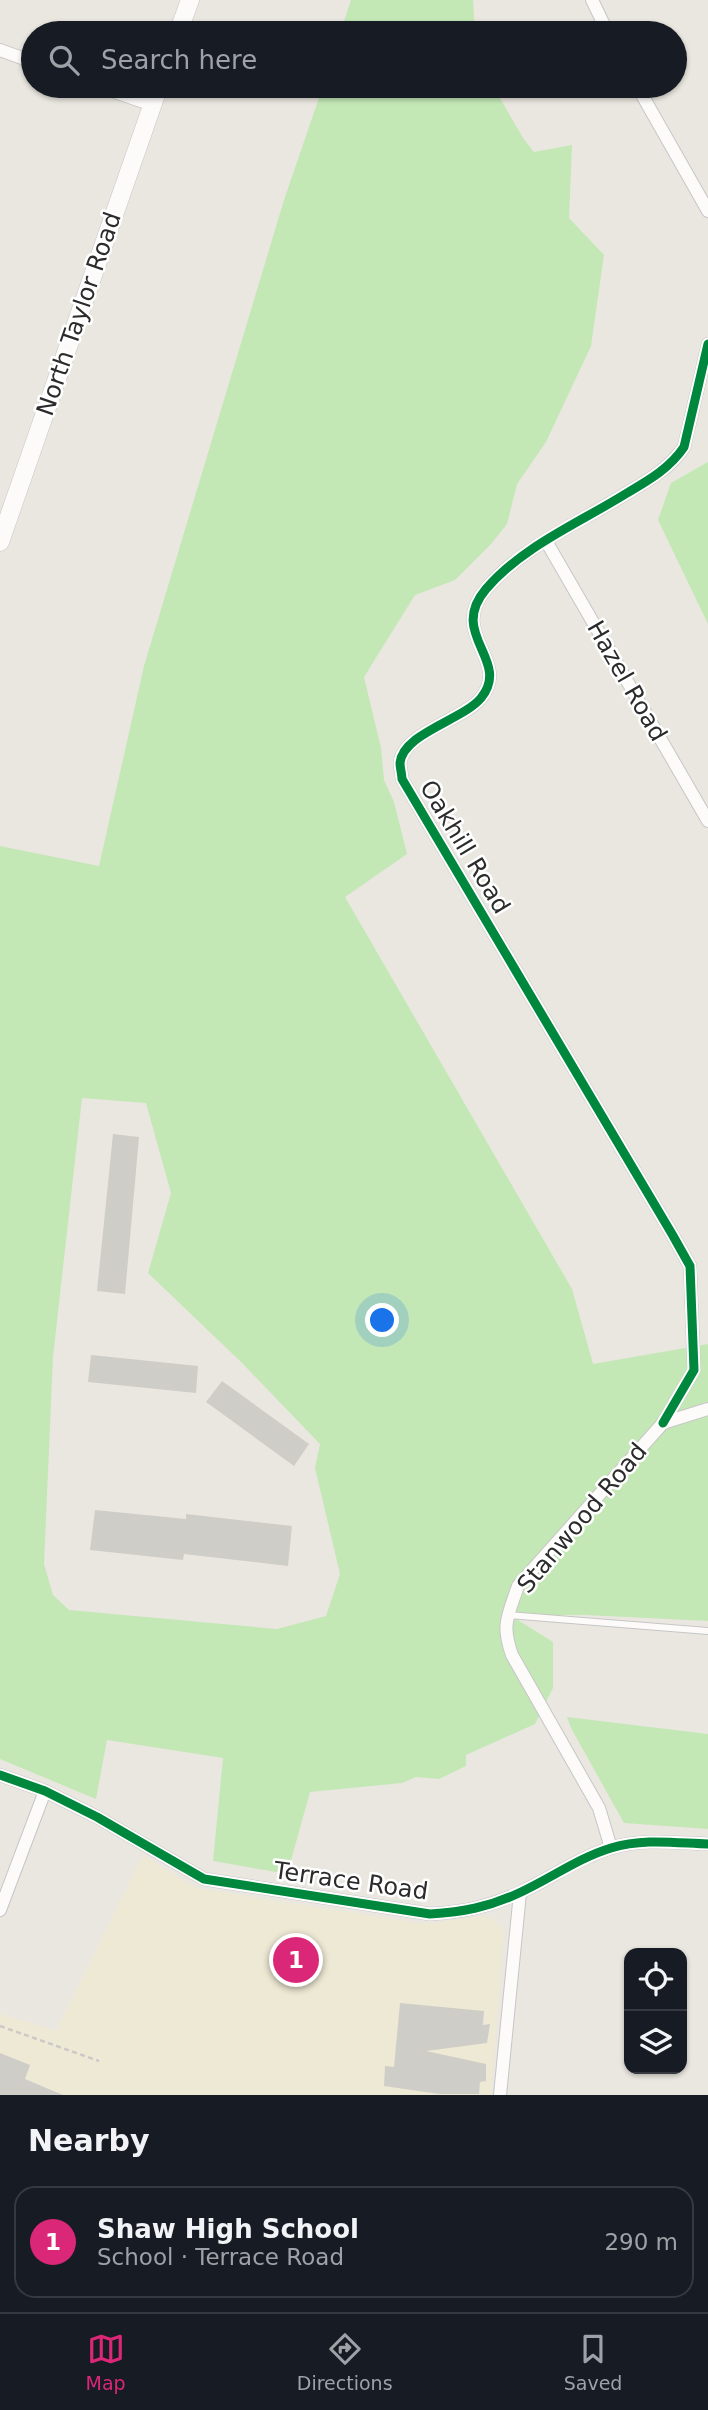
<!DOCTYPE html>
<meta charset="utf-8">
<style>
body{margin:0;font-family:"DejaVu Sans",sans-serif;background:#242831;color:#f1f3f6}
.controls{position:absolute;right:21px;bottom:21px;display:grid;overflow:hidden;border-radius:14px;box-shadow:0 2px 5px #0004}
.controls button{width:63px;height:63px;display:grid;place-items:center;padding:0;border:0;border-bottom:2px solid #363941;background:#171b24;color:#f1f3f6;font:35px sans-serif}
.you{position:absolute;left:383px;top:1321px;width:24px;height:24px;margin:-18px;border:5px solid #fff;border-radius:50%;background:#1a73e8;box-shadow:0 0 0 10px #1a73e833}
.badge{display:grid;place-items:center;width:46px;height:46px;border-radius:50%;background:#db2777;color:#fff;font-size:23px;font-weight:700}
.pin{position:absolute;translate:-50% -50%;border:4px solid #fff;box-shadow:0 2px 7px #0006}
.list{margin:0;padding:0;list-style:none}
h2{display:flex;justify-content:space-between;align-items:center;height:91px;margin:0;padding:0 28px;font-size:30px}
h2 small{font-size:23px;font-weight:400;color:#9ea1a6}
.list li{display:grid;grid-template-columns:46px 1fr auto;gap:21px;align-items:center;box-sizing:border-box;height:112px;margin:0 14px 14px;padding:0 14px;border:2px solid #363941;border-radius:21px}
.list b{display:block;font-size:26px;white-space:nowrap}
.list p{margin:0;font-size:23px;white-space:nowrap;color:#9ea1a6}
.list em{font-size:23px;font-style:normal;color:#9ea1a6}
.icon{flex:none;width:38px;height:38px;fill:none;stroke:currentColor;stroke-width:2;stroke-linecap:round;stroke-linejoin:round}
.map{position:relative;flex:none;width:708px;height:2095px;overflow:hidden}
.search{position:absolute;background:#171b24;box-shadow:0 2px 5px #0004;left:21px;right:21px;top:21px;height:77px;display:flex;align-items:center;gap:18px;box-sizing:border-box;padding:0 24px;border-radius:38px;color:#9ea1a6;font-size:26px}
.sheet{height:217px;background:#171b24}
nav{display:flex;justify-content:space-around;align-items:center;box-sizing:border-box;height:98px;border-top:2px solid #363941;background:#171b24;font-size:19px;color:#9ea1a6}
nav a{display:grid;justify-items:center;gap:4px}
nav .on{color:#db2777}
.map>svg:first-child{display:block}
</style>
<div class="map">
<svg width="708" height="2095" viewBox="0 0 708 2095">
<rect width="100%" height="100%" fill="#eae7e0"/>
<polygon fill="#eee9d4" points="143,1855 190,1885 201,1889 425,1924 483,1916 492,1918 504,1932 491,2095 0,2095 0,2014 56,2031"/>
<g fill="#c3e8b6" fill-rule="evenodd">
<polygon points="351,0 473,0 475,33 340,33"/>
<path d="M323,86H493L523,138L534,152L572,145L569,218L604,255L591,346L546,442L517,484L507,524L491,544L455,580L415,595L364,677L381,748L384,780L394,802L407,854L345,897L572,1289L593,1364L708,1344V1621L585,1615H510L553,1642V1688L535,1724L466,1755V1766L439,1779L416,1777L402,1783L310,1792L290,1864H284L282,1873L213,1861L223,1758L107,1740L96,1799L0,1759V846L99,866L144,666L284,200ZM82,1098L146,1103L171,1193L148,1273L240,1361L320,1444L315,1468L340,1574L326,1616L277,1629L69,1610L53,1595L44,1564L53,1357Z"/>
<polygon points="708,462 708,624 658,520 671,483"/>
<polygon points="567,1717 708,1734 708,1829 624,1823 571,1728"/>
</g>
<g fill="#cfcdc7">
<polygon points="113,1134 139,1137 125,1294 97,1291"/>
<polygon points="91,1355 198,1366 196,1393 88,1382"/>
<polygon points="222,1381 309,1444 294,1466 206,1402"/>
<polygon points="95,1510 186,1519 186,1514 292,1526 288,1566 184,1554 183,1560 90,1550"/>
<polygon points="400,2003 484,2011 483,2025 490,2024 487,2043 426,2051 486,2064 486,2081 480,2082 479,2094 439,2094 384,2086 385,2066 394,2067"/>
<polygon points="0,2053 30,2065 25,2079 63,2095 0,2095"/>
</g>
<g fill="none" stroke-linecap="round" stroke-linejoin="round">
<defs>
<polyline id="lane" points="508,1615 708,1631"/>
<g id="street">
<polyline points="592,0 608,33"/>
<polyline points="0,50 33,62"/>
<polyline points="98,86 152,105"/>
<polyline points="637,86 708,211"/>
<polyline points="546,541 708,821"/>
<path d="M663,1423L694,1370L690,1266L672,1234L402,779C402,774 400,768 400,763C403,733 463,720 481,698C512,660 447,635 486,589C523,546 579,523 627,493C649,480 670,468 684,447L708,344"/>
<path d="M0,1775L45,1791L97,1817L204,1879L430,1914C463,1912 489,1907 519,1893C550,1879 578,1858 611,1848C643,1838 676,1843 708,1844"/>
<path d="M611,1848L599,1808L512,1655C501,1624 508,1616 518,1586L663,1423L708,1409"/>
<polyline points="0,1910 45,1791"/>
<polyline points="500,2095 520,1893"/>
</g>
<g id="secondary">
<polyline points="178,33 190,0"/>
<polyline points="0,542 159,86"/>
</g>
</defs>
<use href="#lane" stroke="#c7c6c6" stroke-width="8"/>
<use href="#street" stroke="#c7c6c6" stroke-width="14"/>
<use href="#secondary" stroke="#c7c6c6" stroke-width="19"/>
<polyline stroke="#cac9c8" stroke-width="2.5" stroke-dasharray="5 3.5" stroke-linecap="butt" points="0,2026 99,2061"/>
<use href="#lane" stroke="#fcfbfa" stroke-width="6"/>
<use href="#street" stroke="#fcfbfa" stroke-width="12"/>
<use href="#secondary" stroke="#fcfbfa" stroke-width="18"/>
<defs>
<g id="cycleway">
<path d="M663,1423L694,1370L690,1266L672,1234L402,779C402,774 400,768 400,763C403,733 463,720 481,698C512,660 447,635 486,589C523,546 579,523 627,493C649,480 670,468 684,447L708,344"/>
<path d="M0,1775L45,1791L97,1817L204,1879L430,1914C463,1912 489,1907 519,1893C550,1879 578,1858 611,1848C643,1838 676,1843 708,1844"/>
</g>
</defs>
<use href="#cycleway" stroke="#fff" stroke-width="13"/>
<use href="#cycleway" stroke="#00873e" stroke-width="9"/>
</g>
<g text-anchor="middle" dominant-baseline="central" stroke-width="5" stroke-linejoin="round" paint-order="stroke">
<g font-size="24" fill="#2b2b2b" stroke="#fff">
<text transform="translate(79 314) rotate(-71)">North Taylor Road</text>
<text transform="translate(627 681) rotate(60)">Hazel Road</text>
<text transform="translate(465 847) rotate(59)">Oakhill Road</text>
<text transform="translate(582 1518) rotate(-50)">Stanwood Road</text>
<text transform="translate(351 1881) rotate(8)">Terrace Road</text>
</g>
</g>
</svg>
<div class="controls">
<button><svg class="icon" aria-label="locate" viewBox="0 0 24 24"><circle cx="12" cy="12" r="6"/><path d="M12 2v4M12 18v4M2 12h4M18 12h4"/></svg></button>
<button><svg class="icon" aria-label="layers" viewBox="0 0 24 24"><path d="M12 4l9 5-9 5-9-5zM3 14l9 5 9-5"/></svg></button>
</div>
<div class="you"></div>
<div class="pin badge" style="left:296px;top:1960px">1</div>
<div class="search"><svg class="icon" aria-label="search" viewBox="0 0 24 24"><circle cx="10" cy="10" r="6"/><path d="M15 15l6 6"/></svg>Search here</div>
</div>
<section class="sheet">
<h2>Nearby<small></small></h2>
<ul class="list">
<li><span class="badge">1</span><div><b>Shaw High School</b><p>School · Terrace Road</p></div><em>290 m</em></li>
</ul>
</section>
<nav>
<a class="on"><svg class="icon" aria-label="map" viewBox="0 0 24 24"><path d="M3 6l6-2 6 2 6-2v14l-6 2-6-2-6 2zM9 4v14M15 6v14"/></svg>Map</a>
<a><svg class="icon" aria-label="directions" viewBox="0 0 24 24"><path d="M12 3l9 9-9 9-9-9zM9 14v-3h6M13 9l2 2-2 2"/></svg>Directions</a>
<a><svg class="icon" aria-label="saved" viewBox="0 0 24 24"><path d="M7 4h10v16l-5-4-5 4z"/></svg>Saved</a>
</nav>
